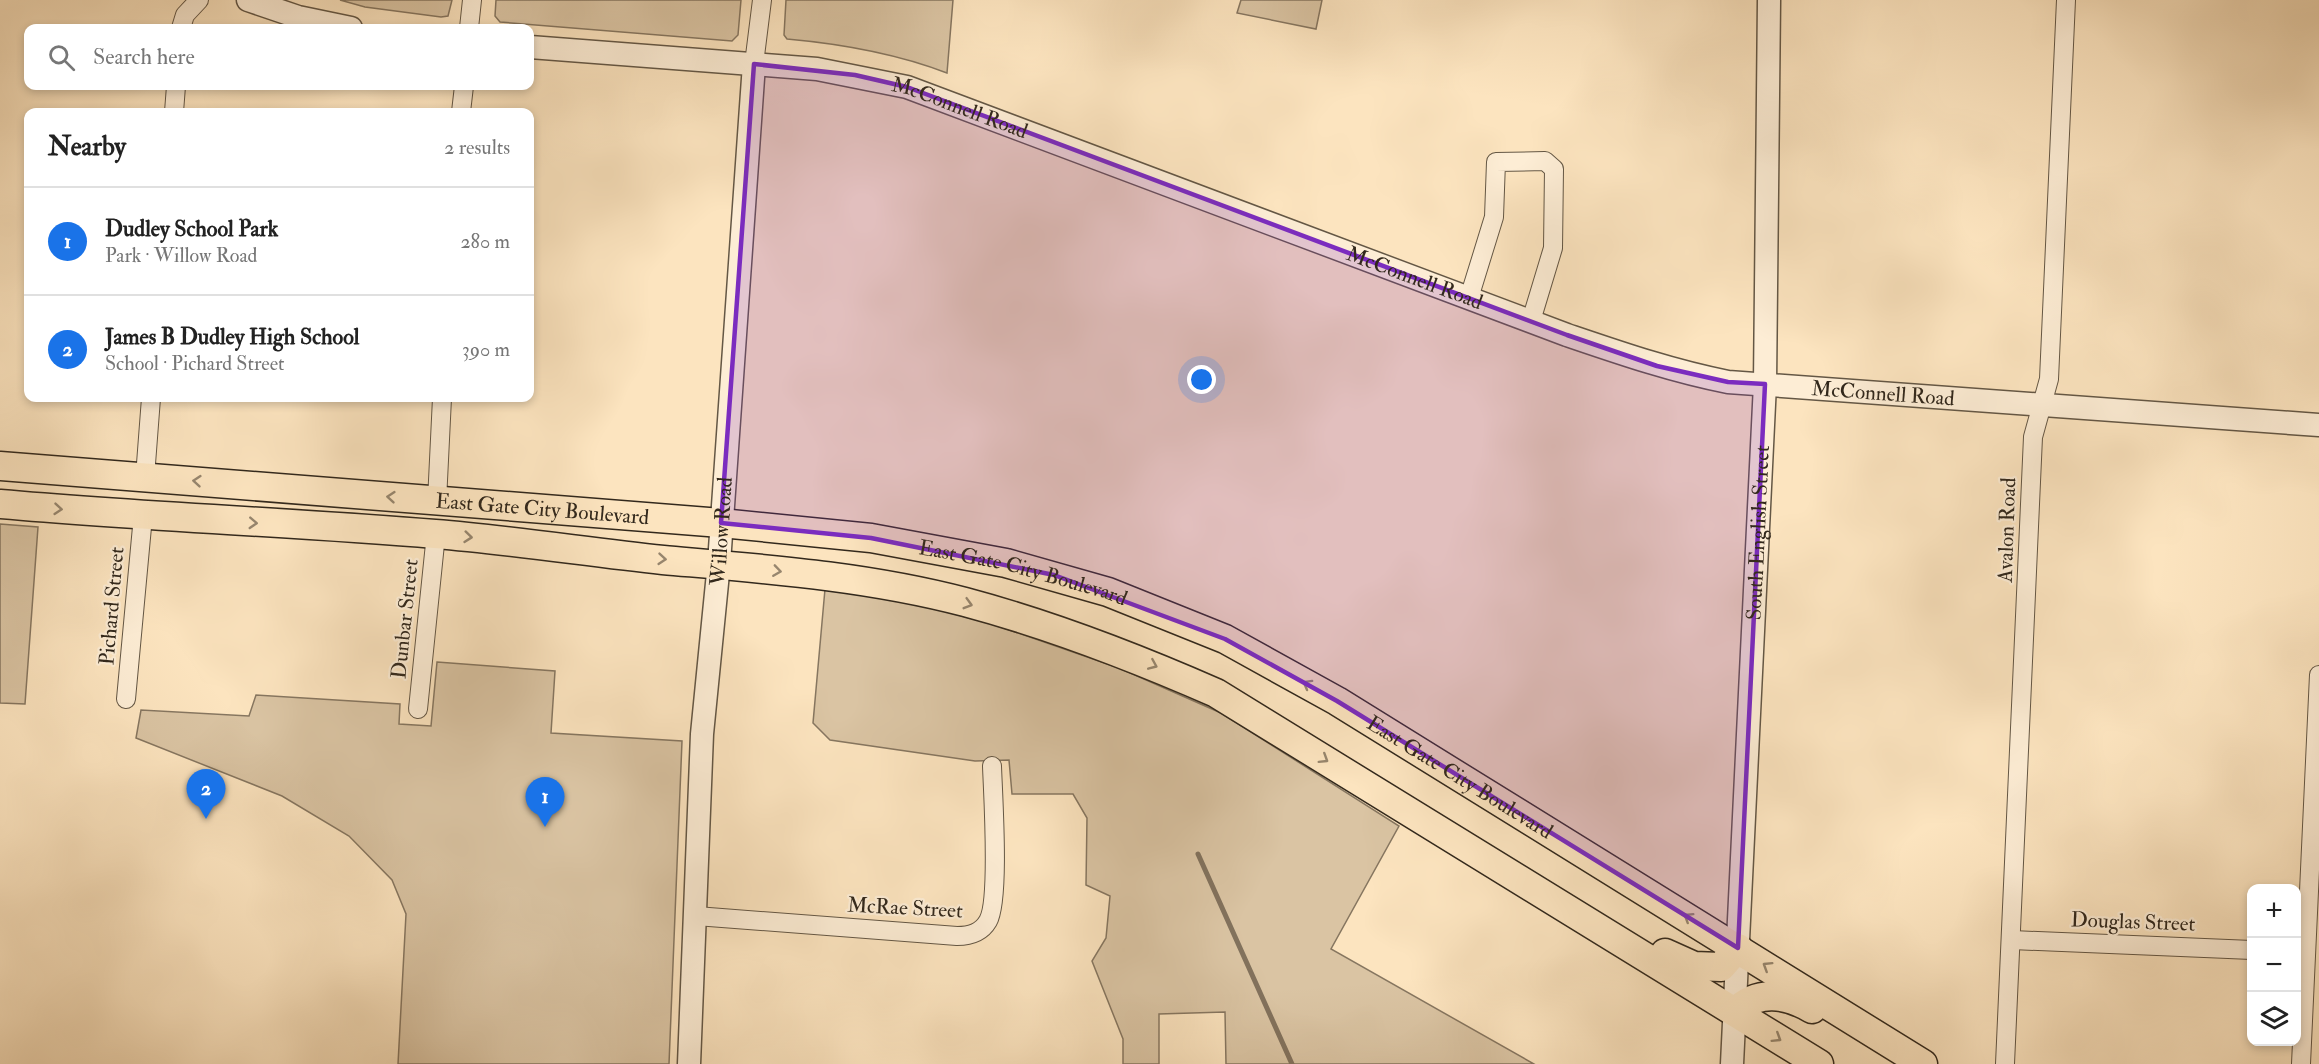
<!DOCTYPE html>
<meta charset="utf-8">
<style>
body{margin:0;font-family:"IM FELL Double Pica",serif;background:#f6f6f6;color:#222}
.controls{position:absolute;right:18px;bottom:18px;display:grid;overflow:hidden;border-radius:12px;box-shadow:0 3px 9px #0003}
.controls button{width:54px;height:54px;display:grid;place-items:center;padding:0;border:0;border-bottom:2px solid #e0e0e0;background:#fff;color:#222;font:30px sans-serif}
.you{position:absolute;left:1202px;top:380px;width:21px;height:21px;margin:-15px;border:4px solid #fff;border-radius:50%;background:#1a73e8;box-shadow:0 0 0 9px #1a73e833}
.badge{display:grid;place-items:center;width:39px;height:39px;border-radius:50%;background:#1a73e8;color:#fff;font-size:20px;font-weight:700}
.pin{position:absolute;translate:-50% -50px;filter:drop-shadow(0 2px 3px #0008)}
.pin::after{content:'';position:absolute;top:32px;width:21px;height:18px;background:inherit;clip-path:polygon(0 0,100% 0,50% 100%)}
.list{margin:0;padding:0;list-style:none}
h2{display:flex;justify-content:space-between;align-items:center;height:78px;margin:0;padding:0 24px;font-size:26px}
h2 small{font-size:20px;font-weight:400;color:#767676}
.list li{display:grid;grid-template-columns:39px 1fr auto;gap:18px;align-items:center;box-sizing:border-box;height:108px;padding:0 24px;border-top:2px solid #e0e0e0}
.list b{display:block;font-size:22px;white-space:nowrap}
.list p{margin:0;font-size:20px;white-space:nowrap;color:#767676}
.list em{font-size:20px;font-style:normal;color:#767676}
.icon{flex:none;width:33px;height:33px;fill:none;stroke:currentColor;stroke-width:2;stroke-linecap:round;stroke-linejoin:round}
.map{position:relative;flex:none;width:2319px;height:1064px;overflow:hidden}
.search{position:absolute;background:#fff;box-shadow:0 3px 9px #0003;left:24px;top:24px;width:510px;height:66px;display:flex;align-items:center;gap:15px;box-sizing:border-box;padding:0 21px;border-radius:12px;color:#767676;font-size:22px}
.panel{position:absolute;background:#fff;box-shadow:0 3px 9px #0003;left:24px;top:108px;width:510px;height:294px;border-radius:12px}
.map>svg:first-child{display:block}
</style>
<div class="map">
<svg width="2319" height="1064" viewBox="0 0 2319 1064">
<rect width="100%" height="100%" fill="#fce4bf"/>
<filter id="stains"><feTurbulence type="fractalNoise" baseFrequency=".00333" numOctaves="4"/><feColorMatrix values="0 0 0 0 .2 0 0 0 0 .09 0 0 0 0 .02 0 0 0 .5 -.17"/></filter>
<radialGradient id="worn" r=".72"><stop offset=".6" stop-color="#630" stop-opacity="0"/><stop offset="1" stop-color="#630" stop-opacity=".3"/></radialGradient>
<g fill="#dac4a3" stroke="#867660" stroke-width="1.5">
<polygon points="340,0 452,0 448,16 441,17 365,7"/>
<polygon points="496,0 741,0 738,35 732,41 500,22 495,16"/>
<path d="M786,0H953L947,73C895,53 843,44 787,39L784,35Z"/>
<polygon points="1241,0 1322,0 1316,29 1237,13"/>
<polygon points="0,524 38,527 25,704 0,703"/>
<polygon points="825,589 906,601 992,624 1119,668 1221,713 1399,826 1331,949 1534,1064 1226,1064 1225,1012 1159,1014 1159,1064 1123,1064 1123,1039 1092,961 1106,938 1110,896 1086,885 1087,818 1073,794 1012,794 1009,760 975,761 830,740 813,723"/>
<polygon points="437,662 555,671 551,733 682,741 669,1064 398,1064 406,914 392,880 349,836 282,796 136,738 141,710 249,716 256,695 400,704 399,724 431,726"/>
</g>
<g fill="none" stroke-linecap="round" stroke-linejoin="round">
<polyline stroke="#82725d" stroke-width="5" points="1198,854 1292,1064"/>
<defs>
<g id="minor">
<polyline points="181,28 185,15 199,0"/>
<polyline points="469,28 472,0"/>
<polyline points="754,64 762,0"/>
<polyline points="174,112 176,86"/>
<polyline points="461,112 464,86"/>
<polyline points="1469,298 1494,217 1496,162 1545,161 1554,169 1553,248 1531,321"/>
<polyline points="145,477 151,398"/>
<polyline points="437,501 442,398"/>
<polyline points="126,699 143,516"/>
<polyline points="418,709 436,534"/>
<path d="M696,916L957,936C970,936 981,933 988,921C1000,900 993,796 992,766"/>
<polyline points="2012,940 2252,950"/>
<polyline points="2005,1064 2033,437 2049,379 2066,0"/>
<polyline points="2301,1064 2319,675"/>
</g>
<g id="tertiary">
<polyline points="248,0 298,17 351,28"/>
<path id="s1" d="M530,47L817,69L907,87L1567,335C1620,353 1672,371 1728,382L2319,425"/>
<path id="s2" d="M689,1064L702,734L719,563L754,64"/>
<path id="s3" d="M1732,1064L1765,384L1769,0"/>
</g>
<g id="primary">
<path id="s4" d="M0,466L721,523L871,538L1006,563L1108,592L1225,639L1337,701L1923,1064"/>
<path d="M0,504C145,517 290,522 435,534C511,540 587,552 663,560C765,569 866,576 965,602C1051,625 1134,657 1216,693L1819,1064"/>
<polyline points="1665,953 1694,966 1721,967 1738,948"/>
<path d="M1735,1012C1757,989 1787,994 1812,1009"/>
</g>
</defs>
<use href="#minor" stroke="#645745" stroke-width="20"/>
<use href="#tertiary" stroke="#645745" stroke-width="25"/>
<use href="#primary" stroke="#32281c" stroke-width="31"/>
<use href="#minor" stroke="#fdedd5" stroke-width="18"/>
<use href="#tertiary" stroke="#fdedd5" stroke-width="22"/>
<use href="#primary" stroke="#fce4bf" stroke-width="28"/>
</g>
<defs><path id="oneway-chevron" d="M-2-3.5L2.5 0L-2 3.5" fill="none" stroke-width="1.6" stroke-linecap="round" stroke-linejoin="round" transform="scale(1.5)"/></defs>
<g stroke="#97866e">
<use href="#oneway-chevron" transform="translate(197 481) rotate(-175)"/>
<use href="#oneway-chevron" transform="translate(391 497) rotate(-175)"/>
<use href="#oneway-chevron" transform="translate(58 509) rotate(5)"/>
<use href="#oneway-chevron" transform="translate(253 523) rotate(3)"/>
<use href="#oneway-chevron" transform="translate(468 537) rotate(6)"/>
<use href="#oneway-chevron" transform="translate(662 559) rotate(5)"/>
<use href="#oneway-chevron" transform="translate(777 571) rotate(8)"/>
<use href="#oneway-chevron" transform="translate(968 604) rotate(16)"/>
<use href="#oneway-chevron" transform="translate(1153 665) rotate(23)"/>
<use href="#oneway-chevron" transform="translate(1307 684) rotate(-151)"/>
<use href="#oneway-chevron" transform="translate(1324 759) rotate(32)"/>
<use href="#oneway-chevron" transform="translate(1688 917) rotate(-148)"/>
<use href="#oneway-chevron" transform="translate(1767 966) rotate(-148)"/>
<use href="#oneway-chevron" transform="translate(1777 1038) rotate(32)"/>
</g>
<path fill="#7b2cbf" fill-opacity="0.2" stroke="#7b2cbf" stroke-width="4.5" stroke-linejoin="round" d="M754,64L855,75L907,87L1567,335L1657,366L1728,382L1765,384L1738,948L1337,701L1225,639L1054,575L871,538L721,523Z"/>
<g text-anchor="middle" dominant-baseline="central" stroke-width="4.5" stroke-linejoin="round" paint-order="stroke">
<g font-size="21" fill="#32281c" stroke="#fdedd5">
<text stroke="none"><textPath href="#s1" startOffset="436">McConnell Road</textPath></text>
<text stroke="none"><textPath href="#s1" startOffset="922">McConnell Road</textPath></text>
<text stroke="none"><textPath href="#s1" startOffset="1408">McConnell Road</textPath></text>
<text stroke="none"><textPath href="#s4" startOffset="544">East Gate City Boulevard</textPath></text>
<text transform="translate(2007 530) rotate(-88)">Avalon Road</text>
<text stroke="none"><textPath href="#s2" startOffset="534">Willow Road</textPath></text>
<text stroke="none"><textPath href="#s3" startOffset="532">South English Street</textPath></text>
<text stroke="none"><textPath href="#s4" startOffset="1030">East Gate City Boulevard</textPath></text>
<text transform="translate(112 606) rotate(-85)">Pichard Street</text>
<text transform="translate(405 619) rotate(-84)">Dunbar Street</text>
<text stroke="none"><textPath href="#s4" startOffset="1516">East Gate City Boulevard</textPath></text>
<text transform="translate(905 908) rotate(3)">McRae Street</text>
<text transform="translate(2133 922) rotate(2)">Douglas Street</text>
</g>
</g>
<rect width="100%" height="100%" filter="url(#stains)"/>
<rect width="100%" height="100%" fill="url(#worn)"/>
</svg>
<div class="controls">
<button>+</button>
<button>−</button>
<button><svg class="icon" aria-label="layers" viewBox="0 0 24 24"><path d="M12 4l9 5-9 5-9-5zM3 14l9 5 9-5"/></svg></button>
</div>
<div class="you"></div>
<div class="pin badge" style="left:545px;top:827px">1</div>
<div class="pin badge" style="left:206px;top:819px">2</div>
<div class="search"><svg class="icon" aria-label="search" viewBox="0 0 24 24"><circle cx="10" cy="10" r="6"/><path d="M15 15l6 6"/></svg>Search here</div>
<section class="panel">
<h2>Nearby<small>2 results</small></h2>
<ul class="list">
<li><span class="badge">1</span><div><b>Dudley School Park</b><p>Park · Willow Road</p></div><em>280 m</em></li>
<li><span class="badge">2</span><div><b>James B Dudley High School</b><p>School · Pichard Street</p></div><em>390 m</em></li>
</ul>
</section>
</div>
